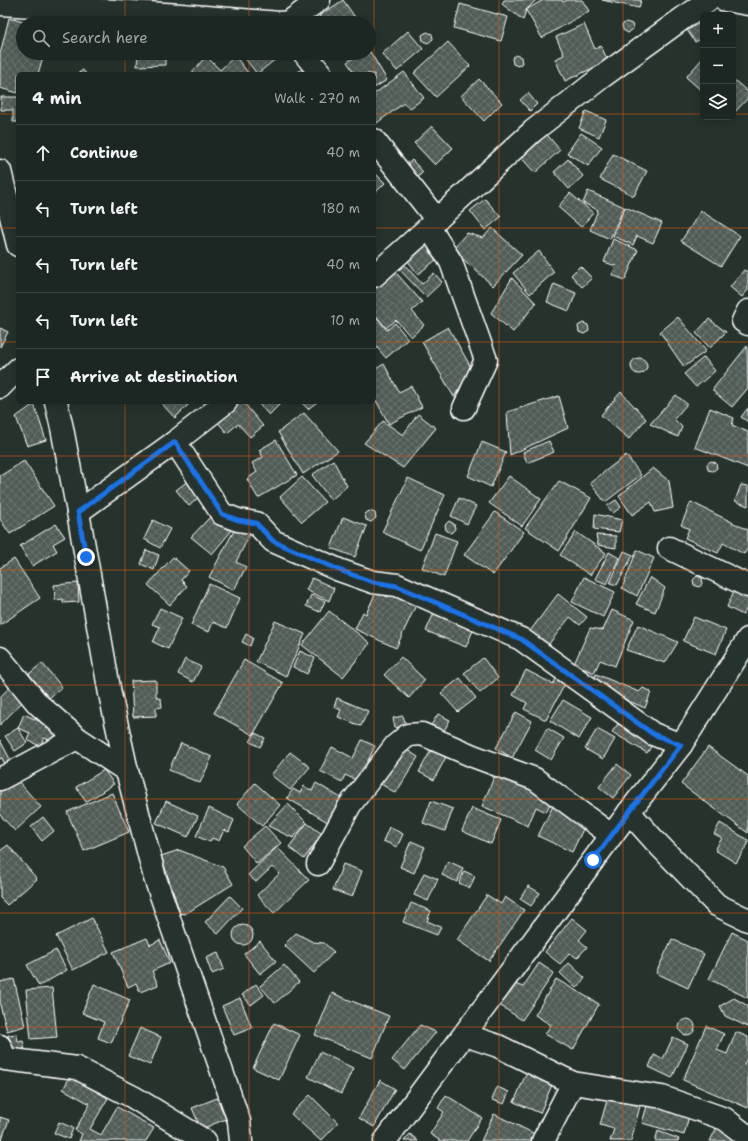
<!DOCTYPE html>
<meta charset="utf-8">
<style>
body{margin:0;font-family:"Shantell Sans",sans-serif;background:#252e2a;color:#f1f3f6}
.controls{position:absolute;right:12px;top:12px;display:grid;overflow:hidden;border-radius:6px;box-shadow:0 2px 10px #0003}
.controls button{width:36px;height:36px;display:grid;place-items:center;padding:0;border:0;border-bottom:1px solid #3a4340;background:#1c2622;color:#f1f3f6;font:20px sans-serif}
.stop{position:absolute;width:12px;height:12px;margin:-9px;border:3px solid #1a73e8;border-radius:50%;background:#fff}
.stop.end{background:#1a73e8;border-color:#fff;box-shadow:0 1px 4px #0008}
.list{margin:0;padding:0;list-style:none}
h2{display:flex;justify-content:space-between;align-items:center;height:52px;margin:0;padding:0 16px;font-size:17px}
h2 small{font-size:13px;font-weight:400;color:#a0a5a5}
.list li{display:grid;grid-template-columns:26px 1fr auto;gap:12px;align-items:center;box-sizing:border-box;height:56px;padding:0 16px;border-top:1px solid #3a4340}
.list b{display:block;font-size:15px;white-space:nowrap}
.list em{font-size:13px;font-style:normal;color:#a0a5a5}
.icon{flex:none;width:22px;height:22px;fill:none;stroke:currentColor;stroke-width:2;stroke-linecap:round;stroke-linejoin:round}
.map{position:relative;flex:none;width:748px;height:1141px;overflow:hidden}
.search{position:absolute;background:#1c2622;box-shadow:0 2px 10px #0003;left:16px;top:16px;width:360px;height:44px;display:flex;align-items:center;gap:10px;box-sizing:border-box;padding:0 14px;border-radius:22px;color:#a0a5a5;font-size:15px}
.panel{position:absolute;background:#1c2622;box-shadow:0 2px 10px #0003;left:16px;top:72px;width:360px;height:332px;border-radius:6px}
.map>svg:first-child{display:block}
</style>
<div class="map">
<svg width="748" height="1141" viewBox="0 0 748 1141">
<defs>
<pattern id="building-cross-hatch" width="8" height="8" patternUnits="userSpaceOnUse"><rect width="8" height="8" fill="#515c57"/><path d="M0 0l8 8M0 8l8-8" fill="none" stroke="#6b7470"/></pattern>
</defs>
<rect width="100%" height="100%" fill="#26332d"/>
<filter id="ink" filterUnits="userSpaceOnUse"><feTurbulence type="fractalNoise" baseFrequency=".025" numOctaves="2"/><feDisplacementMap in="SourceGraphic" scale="8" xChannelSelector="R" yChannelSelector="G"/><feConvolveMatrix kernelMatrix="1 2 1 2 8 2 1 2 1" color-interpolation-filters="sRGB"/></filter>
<g filter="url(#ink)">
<g fill="url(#building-cross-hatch)" stroke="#fff">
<polygon points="343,0 359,23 323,23 319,16"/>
<polygon points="504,0 536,0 526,10 523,20 502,4"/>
<polygon points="543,0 562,0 563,2 567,0 582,0 589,11 542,38 526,10"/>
<polygon points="602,0 641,0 639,8"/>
<polygon points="460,4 508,17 501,41 454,28"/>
<polygon points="77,12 92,13 91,23 76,23"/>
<polygon points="9,18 27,23 23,23 23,53 44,53 38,74 18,74 18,93 0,88 0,54"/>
<polygon points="703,21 703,38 695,42 687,30"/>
<polygon points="626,22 632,24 633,29 628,33 623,30 622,25"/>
<polygon points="584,24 595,49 601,46 608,61 565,81 555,59 564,55 556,37"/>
<polygon points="408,31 423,49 397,71 382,54"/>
<polygon points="427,32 432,34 433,39 428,43 423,41 422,35"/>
<polygon points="448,42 470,66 436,97 414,73"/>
<polygon points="369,50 387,80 374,88 374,74 355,74 347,62 362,53 369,53"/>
<polygon points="138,53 165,53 165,65 137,66"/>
<polygon points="241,53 281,53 282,54 257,74"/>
<polygon points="516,55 521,57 522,63 518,66 513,64 512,58"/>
<polygon points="206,56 220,70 235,56 249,74 191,74"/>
<polygon points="703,58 703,92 686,77"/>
<polygon points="302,69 304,74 295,74"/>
<polygon points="83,70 86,74 77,74"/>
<polygon points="404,72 424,98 409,109 404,103 374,125 374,94"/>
<polygon points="479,79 502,103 484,121 461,96"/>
<polygon points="733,79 748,92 748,98 733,114"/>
<polygon points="528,93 537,104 530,111 520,100"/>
<polygon points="1,97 18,97 18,122 13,122 13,110 1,110"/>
<polygon points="586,111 606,120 599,137 579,128"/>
<polygon points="432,126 453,148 435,165 414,143"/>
<polygon points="543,130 560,150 535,173 517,153"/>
<polygon points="581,133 602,147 588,166 567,153"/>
<polygon points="613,154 647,171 634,196 600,179"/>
<polygon points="568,159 583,176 569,189 554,172"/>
<polygon points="412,160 423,172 414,181 402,169"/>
<polygon points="374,172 385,183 374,194"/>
<polygon points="588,191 624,207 610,239 590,230 598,210 583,203"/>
<polygon points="570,193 593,213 581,227 558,207"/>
<polygon points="485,199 501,217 485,230 470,211"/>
<polygon points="625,207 662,223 653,243 637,236 633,245 613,236"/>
<polygon points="701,211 740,236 721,266 681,241"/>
<polygon points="492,228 522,255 493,286 452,249 467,233 483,238"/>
<polygon points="427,238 441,256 418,274 404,256"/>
<polygon points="613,239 638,250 625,280 612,275 616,266 604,262"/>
<polygon points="539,251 554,272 530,294 513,273"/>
<polygon points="401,261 422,284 434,273 442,282 426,297 396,266"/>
<polygon points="580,266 592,278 582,287 571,275"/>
<polygon points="391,267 422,302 412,311 424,325 411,337 396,320 386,328 374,313 374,282"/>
<polygon points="744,270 748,272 748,290 742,297 730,287"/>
<polygon points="512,278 536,303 513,332 491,313"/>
<polygon points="554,284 576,293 569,311 547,302"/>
<polygon points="374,314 387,330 395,323 408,339 386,358 374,344"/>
<polygon points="678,317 706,351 684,367 660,332"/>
<polygon points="709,319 726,332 710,348 696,333"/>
<polygon points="583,323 588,325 589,331 584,334 579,332 578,326"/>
<polygon points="448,327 472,369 454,397 422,342"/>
<polygon points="0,328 8,332 0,347"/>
<polygon points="747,346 748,388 732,407 713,391 713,389"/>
<polygon points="704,357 715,371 696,387 684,374"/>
<circle cx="639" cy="366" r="8"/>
<polygon points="384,364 399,392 411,386 422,407 389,424 374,397 374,370"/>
<polygon points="621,392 646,419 629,439 601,415"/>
<polygon points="676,395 687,404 674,419 682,427 678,437 650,424"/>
<polygon points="559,396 568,428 510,455 507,412"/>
<polygon points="160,402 191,402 175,418"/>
<polygon points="238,402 243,402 263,426 250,437 238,424 227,433 216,420"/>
<polygon points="257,402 278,402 280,404 269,415"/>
<polygon points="301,402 317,402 308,409"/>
<polygon points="34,404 46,440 27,446 16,417"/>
<polygon points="710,408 734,418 732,425 748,432 748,468 695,447"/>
<polygon points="748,408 748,422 741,417"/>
<polygon points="304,413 338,451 303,474 278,432"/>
<polygon points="418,414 436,428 403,468 364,443 383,421 403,435"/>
<polygon points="276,440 297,475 258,498 247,479 257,472 252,463 263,457 259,450"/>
<polygon points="549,441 554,452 527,463 523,452"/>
<polygon points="482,442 506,452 491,487 468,476"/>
<polygon points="626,455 641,475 605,502 590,483"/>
<polygon points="333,460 347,486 331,500 312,475"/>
<polygon points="24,461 54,506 10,534 0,519 0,476"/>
<polygon points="711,461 716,463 717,468 713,471 708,470 707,464"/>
<polygon points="653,468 669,481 673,508 655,512 651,502 632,515 619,496"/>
<polygon points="509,476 541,499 522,526 489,503"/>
<polygon points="302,477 325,502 302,522 280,497"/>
<polygon points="408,478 445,495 420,550 382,532"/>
<polygon points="188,481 200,496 189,506 176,490"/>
<polygon points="559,481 591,498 559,551 525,528"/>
<polygon points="741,485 748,486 748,506 735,501"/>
<polygon points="459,498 476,506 467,524 451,516"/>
<polygon points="616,500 621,507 613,513 607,506"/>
<polygon points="691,502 748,530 748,548 744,554 723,543 718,553 685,538 689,529 681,525"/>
<polygon points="369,511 375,513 376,518 371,522 366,520 365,514"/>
<polygon points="495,512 524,532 493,575 464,555"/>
<polygon points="213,514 233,529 212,554 191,537"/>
<polygon points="595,514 622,520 619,532 594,529"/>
<polygon points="343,517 367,526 355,557 331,548"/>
<polygon points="153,520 170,529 160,548 144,539"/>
<polygon points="449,521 454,524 455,529 451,533 446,530 445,525"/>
<polygon points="56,524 65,537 53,544 57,551 32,566 20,546"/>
<polygon points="237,525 251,532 236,562 246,567 234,590 209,577"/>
<polygon points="576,532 606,553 590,575 560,555"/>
<polygon points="435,533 457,541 444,577 422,568"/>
<polygon points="596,535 616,536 616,548 598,545"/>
<polygon points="146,550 159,555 154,570 141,564"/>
<polygon points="637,550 654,558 637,596 622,588"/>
<polygon points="624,551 633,555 617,585 610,583"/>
<polygon points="609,552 619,558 607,584 595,579"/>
<polygon points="173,557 189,571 181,580 187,586 170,605 148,585"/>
<polygon points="14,559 40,598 0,625 0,568"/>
<polygon points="697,576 702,578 703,584 699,587 694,585 693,580"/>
<polygon points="584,577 615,592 603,617 572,602"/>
<polygon points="650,577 665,588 655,612 636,604"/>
<polygon points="312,578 334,588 329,601 306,590"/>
<polygon points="78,583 79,602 63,603 63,599 55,600 54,585"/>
<polygon points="209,584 240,598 227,628 213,622 209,632 191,625"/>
<polygon points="737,584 748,590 748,606 743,615 727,607"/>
<polygon points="376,592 388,597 390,592 416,605 396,648 355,629 363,612 366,614"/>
<polygon points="558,594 587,617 580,625 570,617 548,645 530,631"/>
<polygon points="311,595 325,601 320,612 306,606"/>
<polygon points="160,608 182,618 168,649 153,642 160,627 152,624"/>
<polygon points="612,610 634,620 615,666 600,660 594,673 574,664 590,628 603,630"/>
<polygon points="329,611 370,643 343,677 302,645"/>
<polygon points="434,613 474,628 466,647 426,631"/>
<polygon points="694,617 726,630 716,654 683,641"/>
<polygon points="275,621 305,634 286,676 256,662"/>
<polygon points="638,625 678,642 665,663 626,650"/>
<polygon points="246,634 253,638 250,646 242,642"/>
<polygon points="300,651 315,658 307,674 293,667"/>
<polygon points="401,657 425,680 409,698 384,675"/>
<polygon points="483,658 498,678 480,693 464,673"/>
<polygon points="185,659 201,667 193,682 178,674"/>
<polygon points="244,660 283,683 253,735 214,713"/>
<polygon points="42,663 62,687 49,698 29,674"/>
<polygon points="526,670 553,684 559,674 568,678 546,720 524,709 527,703 513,695"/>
<polygon points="596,674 639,692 643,688 651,692 645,708 591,685"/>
<polygon points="460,678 476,698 458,712 441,693"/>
<polygon points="156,680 156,697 161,699 162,707 156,708 156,716 133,717 131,681"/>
<polygon points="11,686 25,699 0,725 0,697"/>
<polygon points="337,698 368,711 361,726 338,717 341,710 334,707"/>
<polygon points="563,700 592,717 579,739 550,721"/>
<polygon points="516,712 532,721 512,758 496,748"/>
<polygon points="24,714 58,730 53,741 44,738 40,746 27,740 30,733 18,728"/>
<polygon points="438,714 450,720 442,734 430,727"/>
<polygon points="403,716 406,725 395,728 393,718"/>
<polygon points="620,721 654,742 647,753 612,732"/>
<polygon points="18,728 27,743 15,751 5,736"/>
<polygon points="547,728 564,738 551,760 535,750"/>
<polygon points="597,729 615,739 603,759 585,749"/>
<polygon points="255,733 265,738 260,747 250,742"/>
<polygon points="0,740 11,761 5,764 2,758 0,759"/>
<polygon points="362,740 375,746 358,781 345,775 342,782 320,771 332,747 353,758"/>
<polygon points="181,743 212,757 200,783 169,770"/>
<polygon points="435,743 449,751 434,780 419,772"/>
<polygon points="401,746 418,757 396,793 379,783"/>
<polygon points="708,747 748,776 748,833 681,784"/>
<polygon points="290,752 310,767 290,790 271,775"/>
<polygon points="617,764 631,775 613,798 599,787"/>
<polygon points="104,770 114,784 86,802 76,787"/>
<polygon points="497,770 554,795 546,812 536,807 528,826 482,806"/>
<polygon points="11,773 41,807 15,831 0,815 0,784"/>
<polygon points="255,783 280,805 262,826 237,804"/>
<polygon points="316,783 346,801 331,824 287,798 293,789 300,793 304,786 312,791"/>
<polygon points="112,793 129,832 84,851 67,812"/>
<polygon points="166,801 198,816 188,837 156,823"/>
<polygon points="431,801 453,809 445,831 423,823"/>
<polygon points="288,804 307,823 293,838 268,826"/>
<polygon points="553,806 586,823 572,852 538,836"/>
<polygon points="209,808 234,820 229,832 224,830 219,841 212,838 210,842 196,836"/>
<polygon points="472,808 501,820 491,844 462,831"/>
<polygon points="43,817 54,831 42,841 31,827"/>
<polygon points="307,823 322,834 304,859 289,847"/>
<polygon points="720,823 748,840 748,844 736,863 715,850 722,838 714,834"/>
<polygon points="265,826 281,843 257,864 242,846"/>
<polygon points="389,827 403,834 397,847 383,841"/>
<polygon points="411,841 425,847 414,873 400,867"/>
<polygon points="8,845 37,879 7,905 0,898 0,851"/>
<polygon points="277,847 309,880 274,913 257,895 279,874 272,867 256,882 248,875"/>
<polygon points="179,850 223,867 233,884 185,914 180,913 161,856"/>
<polygon points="448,861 463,868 457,882 442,875"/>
<polygon points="343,864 362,871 352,897 333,890"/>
<polygon points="464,871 475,876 470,888 459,883"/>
<polygon points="424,873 438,879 428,901 414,895"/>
<polygon points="528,886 540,893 531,906 520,899"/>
<polygon points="487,895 501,904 505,897 524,910 489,961 457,940"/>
<polygon points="230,896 242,908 218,934 205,922"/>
<polygon points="411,903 431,911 427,921 441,927 437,935 403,922"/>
<polygon points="92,918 109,952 73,970 56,936"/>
<polygon points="572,918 587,930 579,940 587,947 577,958 570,953 560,964 545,952"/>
<circle cx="243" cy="935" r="10"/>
<polygon points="732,932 748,940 748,998 709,979"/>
<polygon points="296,933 313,942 324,943 334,952 314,973 284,945"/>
<polygon points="147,938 150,945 160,940 170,963 152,971 158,985 140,992 136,983 128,987 113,952"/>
<polygon points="672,939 704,954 688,988 656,973"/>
<polygon points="260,941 276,961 260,974 244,954"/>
<polygon points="56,950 67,970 39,986 27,965"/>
<polygon points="218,953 224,969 212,974 206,958"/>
<polygon points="539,963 554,973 522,1020 498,1004 512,983 523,987"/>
<polygon points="569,963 585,978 576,988 560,973"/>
<polygon points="284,965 299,982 275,1003 260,986"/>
<polygon points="14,979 25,1026 7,1031 0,1005 0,982"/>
<polygon points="556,979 599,1004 573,1050 545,1034 551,1025 535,1015"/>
<polygon points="94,984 130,1000 111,1043 98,1038 104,1022 82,1013"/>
<polygon points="256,984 264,995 251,1005 242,995"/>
<polygon points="52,988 57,1037 31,1039 26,990"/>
<polygon points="332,993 389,1016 372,1058 315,1035"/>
<polygon points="240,998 252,1028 234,1035 222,1006"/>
<polygon points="734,998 748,1006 748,1027 725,1016 720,1006"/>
<circle cx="687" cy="1027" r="8"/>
<polygon points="274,1023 300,1035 279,1080 253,1068"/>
<polygon points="420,1025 436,1032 405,1070 392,1060"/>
<polygon points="706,1026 724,1034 717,1050 727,1054 736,1032 748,1037 748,1055 744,1065 748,1067 748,1108 683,1080"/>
<polygon points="140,1028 161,1037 150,1065 128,1056"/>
<polygon points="17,1034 18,1042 23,1041 25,1051 12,1054 8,1035"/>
<polygon points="673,1037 688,1044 672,1078 649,1067 654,1055 663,1059"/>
<polygon points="320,1052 353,1068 341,1094 308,1077"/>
<polygon points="528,1069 554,1080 540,1113 514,1102"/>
<polygon points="70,1077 108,1098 90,1129 101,1135 117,1107 154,1128 146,1141 79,1141 82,1134 75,1130 90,1104 63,1089"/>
<polygon points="380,1080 395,1089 374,1127 359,1118"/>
<polygon points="497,1087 509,1092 504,1104 492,1100"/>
<polygon points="310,1095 338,1123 321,1141 291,1114"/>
<polygon points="446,1095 482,1118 467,1141 441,1141 430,1134 444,1112 438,1108"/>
<polygon points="608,1097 640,1106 631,1141 610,1141 614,1129 600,1125"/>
<polygon points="217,1098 226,1119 201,1129 192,1108"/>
<polygon points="649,1099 690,1112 684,1135 642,1123"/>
<polygon points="494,1114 535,1134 531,1141 481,1141"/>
<polygon points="0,1117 9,1120 1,1141 0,1141"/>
<polygon points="59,1122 73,1128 69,1139 54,1133"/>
<polygon points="717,1127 745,1141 710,1141"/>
<polygon points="658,1131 679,1139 678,1141 655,1141"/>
<polygon points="410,1134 418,1141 404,1141"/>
</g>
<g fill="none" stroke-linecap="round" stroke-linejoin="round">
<defs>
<g id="minor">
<polyline points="725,0 748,4"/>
<polyline points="0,4 181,15 280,23 289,22 319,0"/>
<polyline points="304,53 321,74"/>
<polyline points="374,140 437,220"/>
<polyline points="0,171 18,245"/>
<polyline points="429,227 451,262 486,360 464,408"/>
<polyline points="374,276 429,227 533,131 603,76 708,0"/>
<polyline points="748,311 743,321 748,324"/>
<polyline points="0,387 18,369"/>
<polyline points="56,402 62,428 78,512 110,694 127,771 155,878 239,1121 241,1141"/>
<polyline points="175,442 222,514 238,520 256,523 273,541 339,570 373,582 397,585 521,639 653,734 681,745"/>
<polyline points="78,512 175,442 226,402"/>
<polyline points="669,548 748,586"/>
<polyline points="0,658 38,704 77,738 127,771"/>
<polyline points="0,779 77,738"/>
<polyline points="629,812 654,840 717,905 748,920"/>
<polyline points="318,864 350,805 395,746 408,735 422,734 473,756 535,779 611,835"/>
<polyline points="465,1035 498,1046 573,1083 662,1097 725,1119 748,1137"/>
<polyline points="0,1046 5,1059 77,1068 133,1097 205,1141"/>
<polyline points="385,1141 629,812 681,745 748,639"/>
<polyline points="543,1141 573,1083"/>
</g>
</defs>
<use href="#minor" stroke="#fff" stroke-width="25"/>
<use href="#minor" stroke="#26332d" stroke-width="22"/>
</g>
</g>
<g fill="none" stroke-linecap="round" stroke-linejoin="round" filter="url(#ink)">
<polyline stroke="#1a73e8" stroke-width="5" points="86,557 78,512 175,442 222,514 238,520 256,523 273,541 339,570 373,582 397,586 521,639 653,734 681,745 629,812 593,860"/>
</g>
<path fill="none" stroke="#e8590c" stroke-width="1" stroke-opacity="0.55" d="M125,0V23M249,0V23M374,0V74M499,0V1141M623,0V1141M125,53V74M249,53V74M374,74V402M0,114H18M374,114H703M733,114H748M0,228H18M374,228H748M0,342H18M374,342H748M125,402V1141M249,402V1141M374,402V1141M0,456H748M0,570H748M0,685H748M0,799H748M0,913H748M0,1027H748"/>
</svg>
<div class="controls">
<button>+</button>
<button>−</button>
<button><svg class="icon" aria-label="layers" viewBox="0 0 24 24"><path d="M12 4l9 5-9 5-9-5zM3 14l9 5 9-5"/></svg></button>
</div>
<div class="stop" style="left:593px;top:860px"></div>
<div class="stop end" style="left:86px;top:557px"></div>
<div class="search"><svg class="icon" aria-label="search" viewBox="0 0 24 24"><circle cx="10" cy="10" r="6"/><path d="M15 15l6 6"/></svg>Search here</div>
<section class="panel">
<h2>4 min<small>Walk · 270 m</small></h2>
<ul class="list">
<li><svg class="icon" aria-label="ahead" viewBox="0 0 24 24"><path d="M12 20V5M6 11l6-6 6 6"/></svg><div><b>Continue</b></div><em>40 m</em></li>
<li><svg class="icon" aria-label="left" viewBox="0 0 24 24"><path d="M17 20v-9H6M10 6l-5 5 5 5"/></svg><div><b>Turn left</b></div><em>180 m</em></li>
<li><svg class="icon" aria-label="left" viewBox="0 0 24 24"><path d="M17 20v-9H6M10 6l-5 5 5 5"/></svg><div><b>Turn left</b></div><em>40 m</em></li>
<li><svg class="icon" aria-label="left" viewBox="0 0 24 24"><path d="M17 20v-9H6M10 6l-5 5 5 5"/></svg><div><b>Turn left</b></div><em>10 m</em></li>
<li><svg class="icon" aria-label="arrive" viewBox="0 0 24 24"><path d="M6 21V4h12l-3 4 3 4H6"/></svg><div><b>Arrive at destination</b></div></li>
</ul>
</section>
</div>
